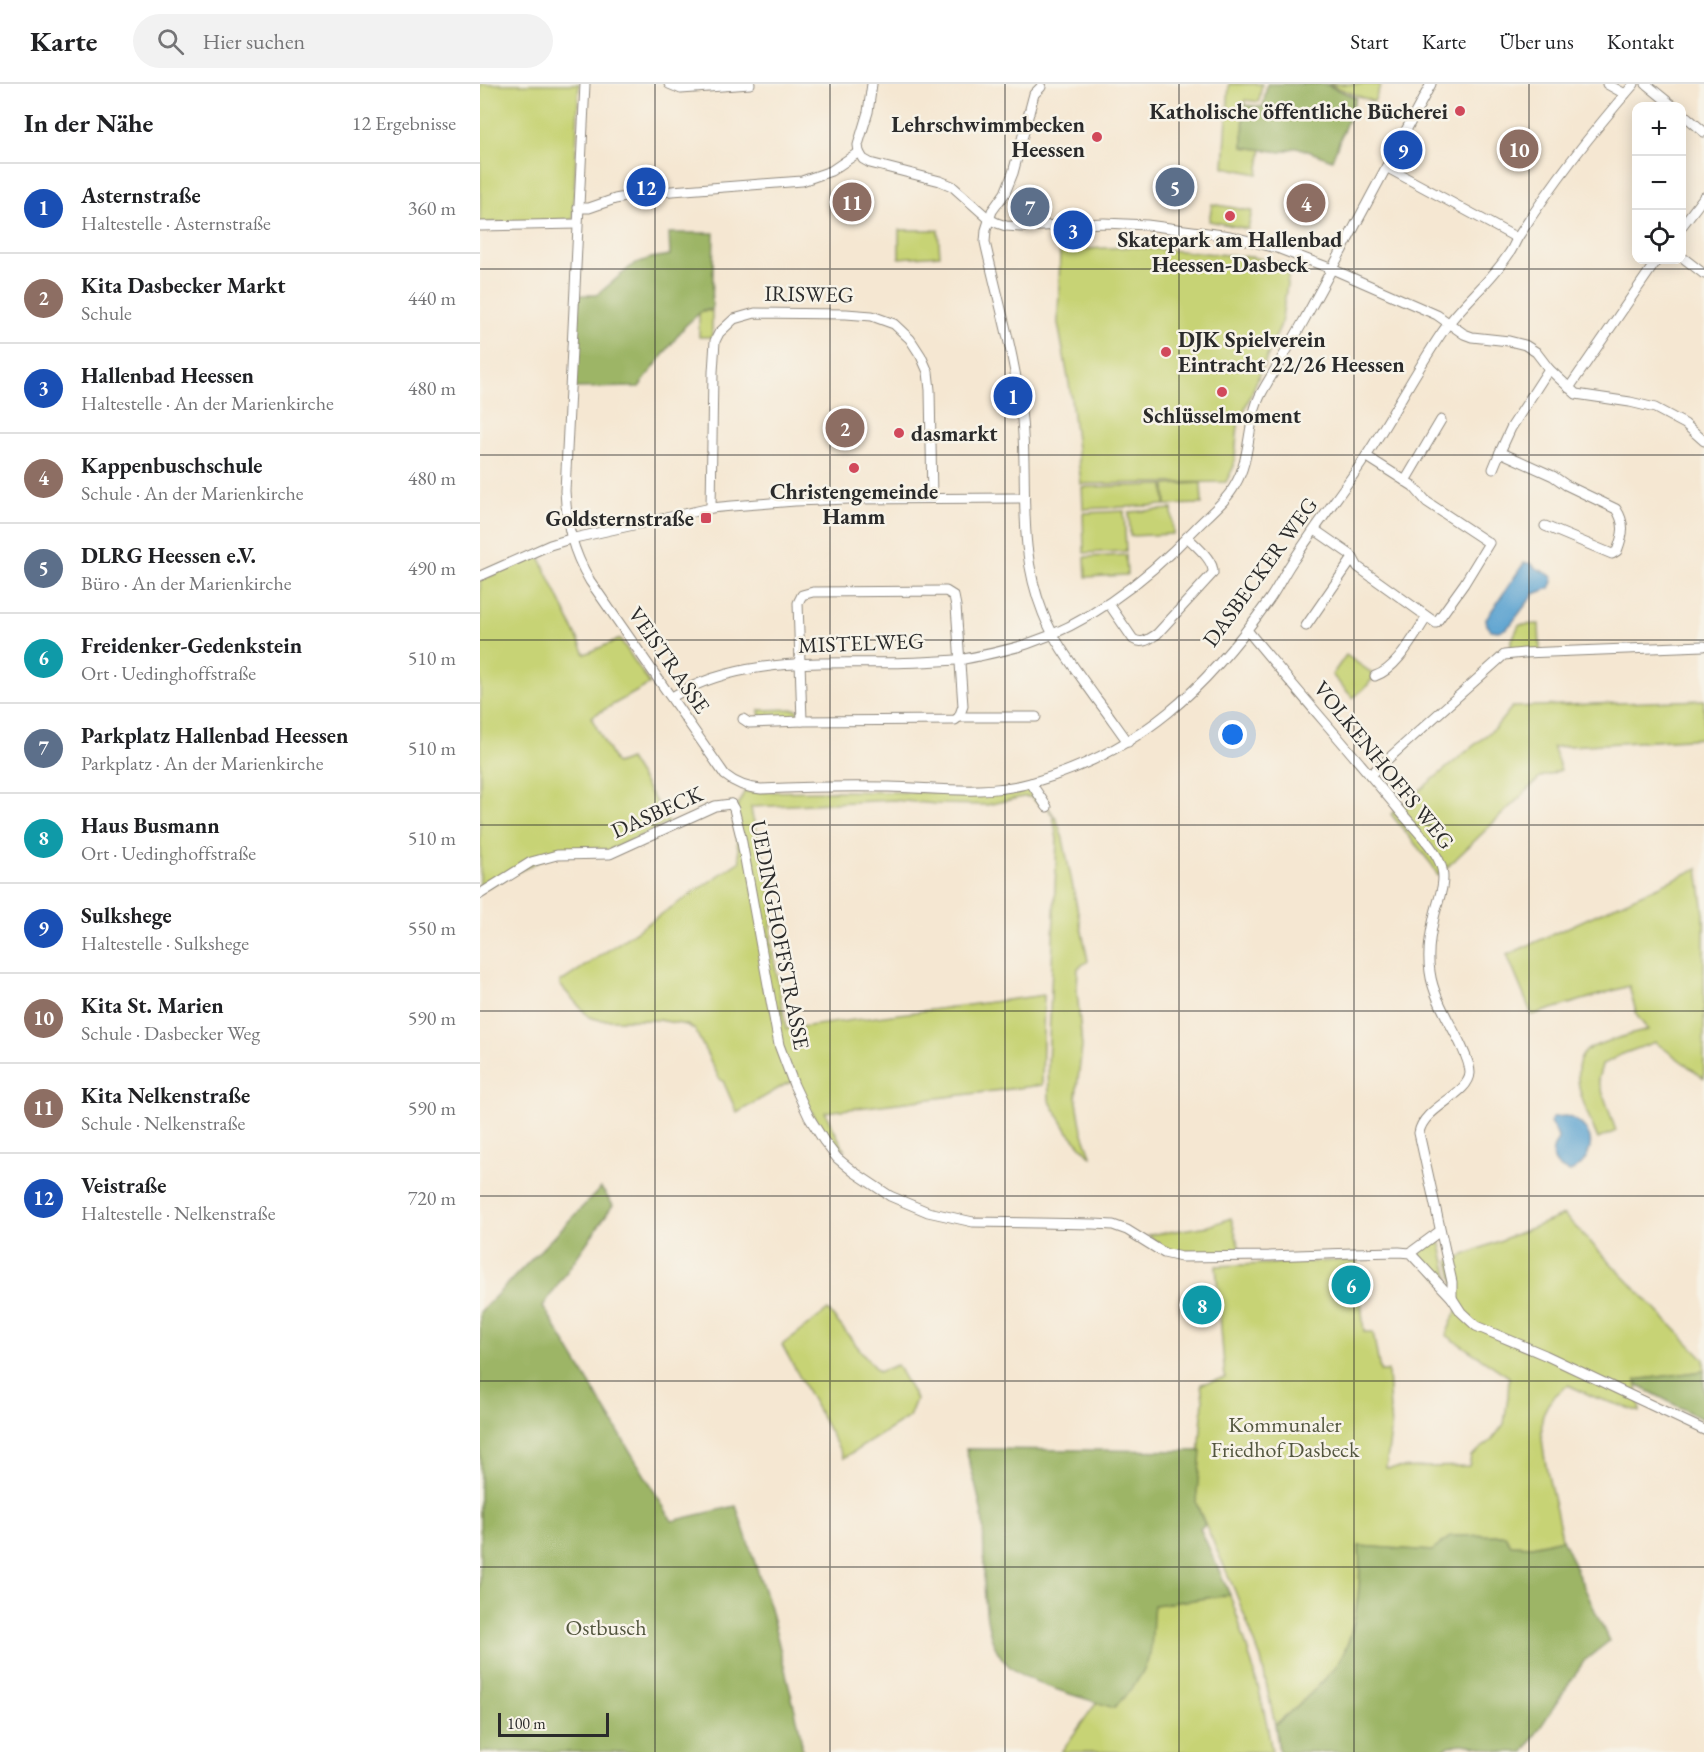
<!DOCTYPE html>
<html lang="de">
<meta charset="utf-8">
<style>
body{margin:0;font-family:"EB Garamond",serif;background:#f2f2f2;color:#202124}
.controls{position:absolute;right:18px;top:18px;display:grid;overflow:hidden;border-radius:12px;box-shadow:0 3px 15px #0003}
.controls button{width:54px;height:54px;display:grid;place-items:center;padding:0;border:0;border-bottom:2px solid #e0e0e0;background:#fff;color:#202124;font:30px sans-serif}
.scale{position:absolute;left:18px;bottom:15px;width:111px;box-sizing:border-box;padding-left:6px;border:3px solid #2b2b2b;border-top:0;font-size:16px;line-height:21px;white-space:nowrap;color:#2b2b2b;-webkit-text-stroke:4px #f7f3e8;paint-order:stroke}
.you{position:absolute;left:753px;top:651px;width:21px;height:21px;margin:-15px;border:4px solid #fff;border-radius:50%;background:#1a73e8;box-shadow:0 0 0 9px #1a73e833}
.badge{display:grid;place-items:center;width:39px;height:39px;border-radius:50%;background:#111827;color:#fff;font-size:20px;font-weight:700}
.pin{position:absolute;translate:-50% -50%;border:3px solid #fff;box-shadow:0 2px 6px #0006}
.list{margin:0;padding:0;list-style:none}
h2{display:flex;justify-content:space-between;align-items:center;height:78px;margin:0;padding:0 24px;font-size:26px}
h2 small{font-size:20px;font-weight:400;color:#757577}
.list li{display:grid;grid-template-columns:39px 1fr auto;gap:18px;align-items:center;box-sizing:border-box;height:90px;padding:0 24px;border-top:2px solid #e0e0e0}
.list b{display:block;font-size:22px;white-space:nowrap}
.list p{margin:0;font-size:20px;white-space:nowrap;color:#757577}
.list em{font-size:20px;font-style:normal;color:#757577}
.icon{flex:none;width:33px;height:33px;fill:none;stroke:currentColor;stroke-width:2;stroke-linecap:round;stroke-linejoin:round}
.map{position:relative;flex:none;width:1224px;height:1668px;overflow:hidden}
header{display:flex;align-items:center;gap:36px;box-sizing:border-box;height:84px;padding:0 30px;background:#fff;border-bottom:2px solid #e0e0e0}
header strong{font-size:28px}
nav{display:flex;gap:33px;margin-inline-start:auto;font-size:21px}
.search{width:420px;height:54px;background:#f2f2f2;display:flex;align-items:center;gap:15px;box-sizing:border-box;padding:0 21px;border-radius:33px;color:#757577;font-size:22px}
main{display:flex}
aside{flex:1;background:#fff}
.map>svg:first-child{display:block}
</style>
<header>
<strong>Karte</strong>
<div class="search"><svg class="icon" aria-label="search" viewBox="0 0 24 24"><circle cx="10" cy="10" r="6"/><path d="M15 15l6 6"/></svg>Hier suchen</div>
<nav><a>Start</a><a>Karte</a><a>Über uns</a><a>Kontakt</a></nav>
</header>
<main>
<aside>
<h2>In der Nähe<small>12 Ergebnisse</small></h2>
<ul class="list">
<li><span class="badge" style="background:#1a4fb4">1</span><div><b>Asternstraße</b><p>Haltestelle · Asternstraße</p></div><em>360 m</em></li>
<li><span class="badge" style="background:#8d6e63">2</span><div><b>Kita Dasbecker Markt</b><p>Schule</p></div><em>440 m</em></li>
<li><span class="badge" style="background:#1a4fb4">3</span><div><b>Hallenbad Heessen</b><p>Haltestelle · An der Marienkirche</p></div><em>480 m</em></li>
<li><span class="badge" style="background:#8d6e63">4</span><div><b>Kappenbuschschule</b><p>Schule · An der Marienkirche</p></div><em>480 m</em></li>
<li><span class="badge" style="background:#5c6f8a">5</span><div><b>DLRG Heessen e.V.</b><p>Büro · An der Marienkirche</p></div><em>490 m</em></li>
<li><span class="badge" style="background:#0f9aa8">6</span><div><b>Freidenker-Gedenkstein</b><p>Ort · Uedinghoffstraße</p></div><em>510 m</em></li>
<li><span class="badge" style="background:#5c6f8a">7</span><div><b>Parkplatz Hallenbad Heessen</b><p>Parkplatz · An der Marienkirche</p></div><em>510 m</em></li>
<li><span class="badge" style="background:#0f9aa8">8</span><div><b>Haus Busmann</b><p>Ort · Uedinghoffstraße</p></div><em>510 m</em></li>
<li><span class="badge" style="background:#1a4fb4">9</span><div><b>Sulkshege</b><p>Haltestelle · Sulkshege</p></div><em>550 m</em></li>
<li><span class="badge" style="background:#8d6e63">10</span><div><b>Kita St. Marien</b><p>Schule · Dasbecker Weg</p></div><em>590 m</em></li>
<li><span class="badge" style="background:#8d6e63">11</span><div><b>Kita Nelkenstraße</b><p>Schule · Nelkenstraße</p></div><em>590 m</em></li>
<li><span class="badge" style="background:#1a4fb4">12</span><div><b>Veistraße</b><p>Haltestelle · Nelkenstraße</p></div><em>720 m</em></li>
</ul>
</aside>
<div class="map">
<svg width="1224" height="1668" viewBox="0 0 1224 1668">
<rect width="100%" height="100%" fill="#f7f3e8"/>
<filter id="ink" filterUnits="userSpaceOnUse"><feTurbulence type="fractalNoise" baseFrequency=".0167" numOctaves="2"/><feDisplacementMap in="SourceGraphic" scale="12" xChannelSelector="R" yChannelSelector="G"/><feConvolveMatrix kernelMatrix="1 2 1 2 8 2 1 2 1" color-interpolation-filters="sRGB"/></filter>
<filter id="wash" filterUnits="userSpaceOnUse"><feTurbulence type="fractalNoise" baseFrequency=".008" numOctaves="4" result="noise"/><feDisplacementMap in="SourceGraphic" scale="24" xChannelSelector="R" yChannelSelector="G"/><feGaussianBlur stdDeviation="1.35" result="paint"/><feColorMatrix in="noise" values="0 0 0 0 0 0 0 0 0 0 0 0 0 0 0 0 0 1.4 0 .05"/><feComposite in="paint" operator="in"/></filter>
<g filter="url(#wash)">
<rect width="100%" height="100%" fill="#f5e7d2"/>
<g fill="#c7d375" stroke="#797f50" stroke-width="1.5">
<polygon points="0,0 99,0 93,136 0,139"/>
<polygon points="749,0 782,0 779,18 765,16 764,21 763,63 782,65 778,90 744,83"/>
<polygon points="848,0 901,0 894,18"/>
<polygon points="732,120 772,127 768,145 729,137"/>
<polygon points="419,146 458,146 460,171 419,174"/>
<polygon points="652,163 772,173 810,181 801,240 758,341 754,382 746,398 601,400 590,305 578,239 580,166"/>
<rect x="219" y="227" width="13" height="26"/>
<polygon points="721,399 722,420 686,421 685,401"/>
<polygon points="684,401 685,421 603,425 602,403"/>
<polygon points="692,425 693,450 650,452 649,428"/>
<polygon points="644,427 646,467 604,469 603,429"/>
<polygon points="646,471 647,491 606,493 605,473"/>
<polygon points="59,472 105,570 140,555 170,600 111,633 136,680 149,675 189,739 123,769 78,768 0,806 0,496"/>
<polygon points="1059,540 1060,567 1031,568 1031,558 1039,541"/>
<polygon points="866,571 892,589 893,594 887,602 873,614 852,591"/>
<polygon points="1224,616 1224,654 1073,663 1081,686 1061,693 958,792 952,781 911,730 1016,643 1032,623"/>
<polygon points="317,625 318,630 312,634 280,635 279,626"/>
<polygon points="548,703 554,708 562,720 558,720 551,713 543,713 507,721 456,720 413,716 271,723 272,731 288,787 292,818 291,858 306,945 564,911 562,1001 345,1028 364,1065 346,1054 315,997 306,1000 257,1029 243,997 240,996 215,946 207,941 179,936 120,936 109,933 80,901 80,897 84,896 260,777 253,732 264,708 355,707 501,709"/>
<polygon points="558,709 577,736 583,755 608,877 598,884 597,905 602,963 596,1012 602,1047 612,1074 588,1048 569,1016 568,981 577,755 573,732"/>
<path d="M1218,784L1224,830V994L1175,958L1140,971L1122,981L1118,995L1136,1047L1118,1055C1109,1032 1085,987 1106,967C1114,959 1156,949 1168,946L1157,932L1149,902L1052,931L1027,871Z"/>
<path d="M1084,1131L1224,1275V1287L1156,1296L1160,1328L1114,1313L1088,1301C1078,1309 1069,1315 1064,1328C1054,1352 1078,1427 1082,1455L1052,1462L1030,1461L1025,1451L971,1452L953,1467L879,1462C881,1497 877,1555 855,1583C838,1605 816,1623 795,1641L781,1575L755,1507L716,1419L723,1315L721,1300L745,1294L736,1182L877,1176L884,1248H893L900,1287H908L911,1347L906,1384L989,1382L991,1372L1011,1357L1024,1340L1028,1312L1029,1293L966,1251L974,1232L980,1223L969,1177Z"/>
<polygon points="751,1134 761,1169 693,1168 685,1165 668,1151 729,1142"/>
<polygon points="956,1155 960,1157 969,1195 967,1199 963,1199 939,1172 938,1165"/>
<polygon points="348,1226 398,1288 417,1281 436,1315 429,1333 364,1374 302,1261"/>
<path d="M750,1511C768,1565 783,1612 792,1668H581L617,1618L634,1624L674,1521Z"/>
</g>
<g fill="#9db566" stroke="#647048" stroke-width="1.5">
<polygon points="787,0 845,0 876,14 852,76 817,63 801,68 763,63 764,21 783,23"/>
<polygon points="189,149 234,149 232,226 223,226 205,242 159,303 93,304 97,211 117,211 154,180 171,174 190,171"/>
<polygon points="121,1104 133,1121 63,1222 192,1437 256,1422 290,1524 319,1643 323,1668 0,1668 0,1228"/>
<polygon points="1224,1287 1224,1336 1157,1301 1156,1296"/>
<path d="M486,1365L721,1367L716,1419L725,1441L720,1444L750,1511L674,1521C672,1536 673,1553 670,1569C665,1591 649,1608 634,1624C606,1614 550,1601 529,1582C494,1551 508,1475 502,1432C499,1410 491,1387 486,1365Z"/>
<path d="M1025,1451L1031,1461L1052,1462L1082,1455L1129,1557L1104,1577L1044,1668C1037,1668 1031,1668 1024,1668C1000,1665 981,1652 958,1668H799L795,1641C816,1623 838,1605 855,1583C877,1555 882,1497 879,1462L952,1467L971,1452Z"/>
</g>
<g fill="#5aa2d0" stroke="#42667e" stroke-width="1.5">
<path d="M1044,479H1051C1055,486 1066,487 1072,493L1073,498L1070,504L1054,510L1031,540L1025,545L1018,547L1011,546L1007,541L1006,535Z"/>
<path d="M1086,1032C1104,1038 1117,1053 1107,1072C1103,1080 1098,1085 1090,1088C1078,1085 1069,1075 1074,1062C1076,1059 1078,1056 1078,1053L1070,1038L1073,1033Z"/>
</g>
</g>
<g filter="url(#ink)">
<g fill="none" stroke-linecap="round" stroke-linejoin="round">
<defs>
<g id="minor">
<path d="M105,0L85,407C87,442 92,466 110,497L245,691C256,700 267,704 281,705C324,703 366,702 409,703C458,704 506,712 554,698C661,667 726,605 789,516C799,502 805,487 815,474C837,440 862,408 885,374C911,334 934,290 961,250C980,221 1009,200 1028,171C1033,165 1035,157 1040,150C1074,97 1113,47 1154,0"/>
<polyline points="189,0 201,5 270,0"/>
<polyline points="1127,0 1145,10"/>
<polyline points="1166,0 1193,22"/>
<path d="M561,3L554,10L533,89L525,109L512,127L506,146L505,158C518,217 536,275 542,336C548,403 537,464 563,529C575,560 597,587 616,614C627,628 637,643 648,658"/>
<polyline points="1202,29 1224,48"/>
<polyline points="379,68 383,75 390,79 460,97 472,102 509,135 517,139 526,142 541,143 624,139 667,141 750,152 800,165 852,185 957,231 984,250 992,253 1029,257 1045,261 1056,268 1069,285 1096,310 1150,318 1175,324 1205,340 1224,357"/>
<polyline points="906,83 1037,154"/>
<polyline points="98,124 109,124 135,115 166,109 322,97 351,87 379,68 378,61 388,28 392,0"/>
<polyline points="0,142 97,140"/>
<polyline points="1202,142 1224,113"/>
<polyline points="1202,173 1224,190"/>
<polyline points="1089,304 1177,176"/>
<polyline points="1013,385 1020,368"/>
<polyline points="925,397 961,336"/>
<polyline points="231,424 233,288 235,257 239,249 254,235 275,229 366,230 392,232 414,240 430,255 441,272 448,288 450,306 452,414"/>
<path d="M1065,442L1132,470L1137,467C1143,451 1146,440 1136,425L1086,401L1073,392L1020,368L1031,344L1069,285"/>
<polyline points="835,446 871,471 878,483 956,539 984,500 1009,459 947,418 933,402 886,372"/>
<polyline points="0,492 70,461 90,455 231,424 252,422 315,417 369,415 543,414"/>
<polygon points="466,507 474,512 476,522 483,622 479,633 475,636 322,637 318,519 322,511 333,508"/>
<path d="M629,520L653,555C662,561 669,555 677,550L733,489C734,476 716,462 707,453"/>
<polyline points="826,542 873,474"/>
<path d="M767,546C817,607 869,665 919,726C932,742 958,766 962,785C966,801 957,818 954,834C950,851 947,870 950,888C953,912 969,937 980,959C984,968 990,979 990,989C989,1011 943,1023 939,1049L972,1198V1214"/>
<path d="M895,592C917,585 934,552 947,533"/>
<path d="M192,613C266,568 358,582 440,578C455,577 470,577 484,575C505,571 526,567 547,560C611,539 669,493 715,445C728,431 746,418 755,401C772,373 766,337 782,308C795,285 810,262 823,238C866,160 908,79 951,0"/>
<polyline points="479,633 556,633"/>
<polyline points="263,635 269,639 322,637"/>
<polyline points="890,691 1024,571 1044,569 1224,562"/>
<polyline points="551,699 567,723"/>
<polyline points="251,720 254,725 261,753 299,961 314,1001 329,1033 344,1057 357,1074 374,1088 410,1112 448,1128 493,1138 614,1140 633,1141 647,1146 684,1169 701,1173 789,1172 873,1169 919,1168 930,1169 972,1214 981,1228 996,1242 1065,1271 1224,1346"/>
<polyline points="0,810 51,778 77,771 130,770 235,722 251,720"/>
<polyline points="930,1169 960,1147"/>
</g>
</defs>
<use href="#minor" stroke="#90897e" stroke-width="11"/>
<use href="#minor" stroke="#fff" stroke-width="9"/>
</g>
</g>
<path fill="none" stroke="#2b2b2b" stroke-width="1.5" stroke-opacity="0.55" d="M175,0V1668M350,0V1668M525,0V1668M699,0V1668M874,0V1668M1049,0V1668M0,185H1224M0,371H1224M0,556H1224M0,741H1224M0,927H1224M0,1112H1224M0,1297H1224M0,1483H1224"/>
<g fill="#d1495b" stroke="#f7f3e8" stroke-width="2">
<circle cx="980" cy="27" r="6"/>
<circle cx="617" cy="53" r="6"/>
<circle cx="750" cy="132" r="6"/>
<circle cx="686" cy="268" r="6"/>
<circle cx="742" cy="308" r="6"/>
<circle cx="419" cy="349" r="6"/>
<circle cx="374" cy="384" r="6"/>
<rect x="220" y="428" width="12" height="12" rx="3"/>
</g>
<g text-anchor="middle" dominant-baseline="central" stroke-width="5" stroke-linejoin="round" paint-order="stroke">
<g font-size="22" font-weight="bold" fill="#2b2b2b" stroke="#f7f3e8" text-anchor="end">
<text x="968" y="27">Katholische öffentliche Bücherei</text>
<text x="605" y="40">Lehrschwimmbecken<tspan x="605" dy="25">Heessen</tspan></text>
<text x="750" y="155" text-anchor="middle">Skatepark am Hallenbad<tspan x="750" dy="25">Heessen-Dasbeck</tspan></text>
<text x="698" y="255" text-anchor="start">DJK Spielverein<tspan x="698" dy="25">Eintracht 22/26 Heessen</tspan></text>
<text x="742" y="331" text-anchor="middle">Schlüsselmoment</text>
<text x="431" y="349" text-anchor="start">dasmarkt</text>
<text x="374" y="407" text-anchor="middle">Christengemeinde<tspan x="374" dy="25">Hamm</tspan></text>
<text x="214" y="434">Goldsternstraße</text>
</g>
<g font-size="22" fill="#2b2b2b" stroke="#f7f3e8">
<text transform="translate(329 210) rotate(1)">IRISWEG</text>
<text transform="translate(780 488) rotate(-54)">DASBECKER WEG</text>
<text transform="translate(381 559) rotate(-2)">MISTELWEG</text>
<text transform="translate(189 576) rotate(55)">VEISTRASSE</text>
<text transform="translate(904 681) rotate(51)">VOLKENHOFFS WEG</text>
<text transform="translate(177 728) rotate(-24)">DASBECK</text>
<text transform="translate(300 851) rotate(79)">UEDINGHOFFSTRASSE</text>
</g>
<g font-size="22" fill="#52553e" stroke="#f7f3e8">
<text x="805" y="1340">Kommunaler<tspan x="805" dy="25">Friedhof Dasbeck</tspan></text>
<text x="126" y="1543">Ostbusch</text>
</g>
</g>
</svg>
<div class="controls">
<button>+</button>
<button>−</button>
<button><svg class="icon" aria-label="locate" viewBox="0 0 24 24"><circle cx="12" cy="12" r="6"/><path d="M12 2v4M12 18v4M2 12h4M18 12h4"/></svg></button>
</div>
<div class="scale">100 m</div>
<div class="you"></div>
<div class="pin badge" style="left:533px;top:312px;background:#1a4fb4">1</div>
<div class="pin badge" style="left:365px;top:344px;background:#8d6e63">2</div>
<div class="pin badge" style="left:593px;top:146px;background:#1a4fb4">3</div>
<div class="pin badge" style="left:826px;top:119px;background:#8d6e63">4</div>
<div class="pin badge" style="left:695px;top:103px;background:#5c6f8a">5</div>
<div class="pin badge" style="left:871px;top:1201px;background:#0f9aa8">6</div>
<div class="pin badge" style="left:550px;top:123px;background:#5c6f8a">7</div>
<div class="pin badge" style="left:722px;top:1221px;background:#0f9aa8">8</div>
<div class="pin badge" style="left:923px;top:66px;background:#1a4fb4">9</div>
<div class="pin badge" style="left:1039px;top:65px;background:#8d6e63">10</div>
<div class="pin badge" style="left:372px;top:118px;background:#8d6e63">11</div>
<div class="pin badge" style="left:166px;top:103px;background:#1a4fb4">12</div>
</div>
</main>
